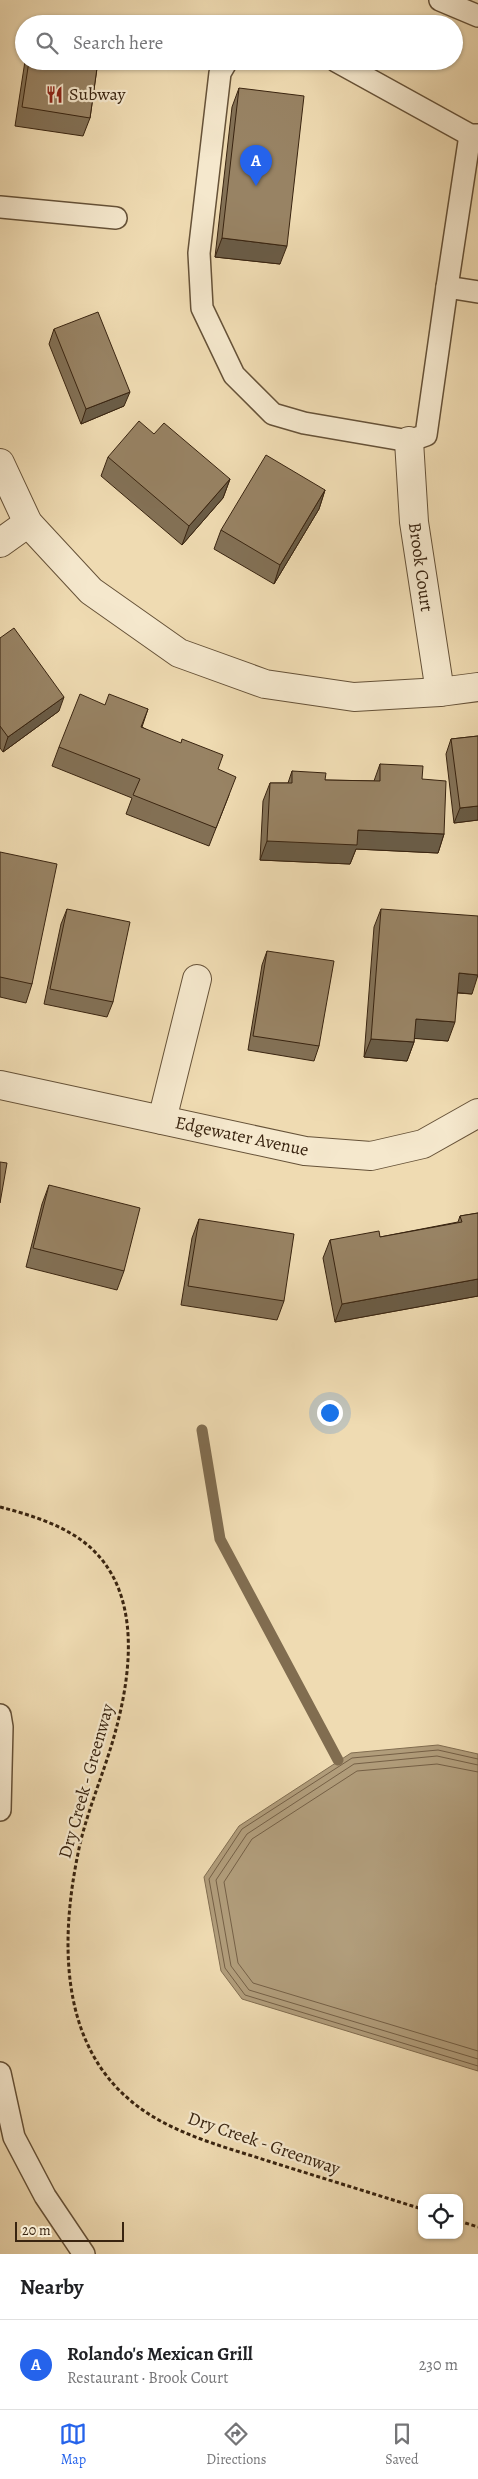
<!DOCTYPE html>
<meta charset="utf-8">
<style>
body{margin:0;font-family:Alegreya,serif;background:#f2f2f2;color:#202124}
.controls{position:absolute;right:15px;bottom:15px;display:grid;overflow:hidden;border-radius:10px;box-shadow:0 1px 4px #0004}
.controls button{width:45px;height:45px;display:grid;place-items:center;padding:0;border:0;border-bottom:1px solid #e0e0e0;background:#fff;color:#202124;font:25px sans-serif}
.scale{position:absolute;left:15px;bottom:12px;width:109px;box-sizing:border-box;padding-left:5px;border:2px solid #392410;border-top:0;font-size:14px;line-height:18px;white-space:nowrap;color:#392410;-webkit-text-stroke:4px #f5e8cd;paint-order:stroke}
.you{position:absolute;left:329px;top:1412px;width:18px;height:18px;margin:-12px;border:4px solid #fff;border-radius:50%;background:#1a73e8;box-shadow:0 0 0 8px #1a73e833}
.badge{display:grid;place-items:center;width:32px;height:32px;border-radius:50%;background:#2563eb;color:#fff;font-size:16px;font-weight:700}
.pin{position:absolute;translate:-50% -41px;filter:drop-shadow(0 1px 2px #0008)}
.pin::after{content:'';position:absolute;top:26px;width:18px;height:15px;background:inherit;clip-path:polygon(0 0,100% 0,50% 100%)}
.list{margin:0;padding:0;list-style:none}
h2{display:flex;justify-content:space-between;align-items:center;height:65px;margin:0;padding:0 20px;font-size:21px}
h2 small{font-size:16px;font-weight:400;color:#757577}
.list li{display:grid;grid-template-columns:32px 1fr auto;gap:15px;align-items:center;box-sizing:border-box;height:90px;padding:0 20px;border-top:1px solid #e0e0e0}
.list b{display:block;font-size:19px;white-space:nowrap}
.list p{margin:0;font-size:16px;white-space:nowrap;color:#757577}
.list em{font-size:16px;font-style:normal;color:#757577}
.icon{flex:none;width:28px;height:28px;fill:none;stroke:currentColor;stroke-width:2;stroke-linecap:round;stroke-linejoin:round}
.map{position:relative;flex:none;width:478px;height:2254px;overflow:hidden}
.search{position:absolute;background:#fff;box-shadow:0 1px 4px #0004;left:15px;right:15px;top:15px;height:55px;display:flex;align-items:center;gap:12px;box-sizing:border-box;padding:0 18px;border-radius:28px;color:#757577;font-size:19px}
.sheet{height:155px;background:#fff}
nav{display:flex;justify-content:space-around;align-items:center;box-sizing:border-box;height:70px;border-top:1px solid #e0e0e0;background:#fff;font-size:14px;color:#757577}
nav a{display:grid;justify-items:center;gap:2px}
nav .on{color:#2563eb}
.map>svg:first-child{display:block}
</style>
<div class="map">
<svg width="478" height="2254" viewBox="0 0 478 2254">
<rect width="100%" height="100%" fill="#efdbb2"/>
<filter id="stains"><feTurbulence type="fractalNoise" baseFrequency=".004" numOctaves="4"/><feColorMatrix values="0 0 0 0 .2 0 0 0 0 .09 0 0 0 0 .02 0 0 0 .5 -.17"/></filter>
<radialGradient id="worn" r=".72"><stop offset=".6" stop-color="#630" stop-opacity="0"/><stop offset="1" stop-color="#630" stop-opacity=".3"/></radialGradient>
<polygon fill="#b19d7b" stroke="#816d50" points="438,1745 478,1754 478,2071 242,1999 221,1971 204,1877 239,1826 351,1753"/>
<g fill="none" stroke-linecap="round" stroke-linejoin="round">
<g stroke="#756046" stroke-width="1">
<polyline points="478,1759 438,1750 352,1758 242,1829 209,1879 225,1968 245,1995 478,2066"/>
<polyline points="478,1765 437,1756 354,1764 247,1834 216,1880 231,1966 249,1990 478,2059"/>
<polyline points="478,1772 437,1764 357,1771 252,1839 224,1882 238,1963 253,1983 478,2051"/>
</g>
<polyline stroke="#816d50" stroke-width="11" points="202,1430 220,1539 338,1760"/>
<defs>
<g id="service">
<polyline points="440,0 478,16"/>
<polyline points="227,61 220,73 199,253 202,308 234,375 273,414 304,423 409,441 426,435 447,287 478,292"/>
<polyline points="336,61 470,135 478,135"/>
<polyline points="0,207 116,218"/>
<polyline points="447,287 470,135"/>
<polyline points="0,1715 2,1727 0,1810"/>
<polyline points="0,2073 14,2137 45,2196 84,2254"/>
</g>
<g id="minor">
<polyline points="409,441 414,522 440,692"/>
<polyline points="0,463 28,523 91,591 179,653 265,684 354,697 440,692 478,687"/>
<polyline points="0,543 28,523"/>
<polyline points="0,1085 305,1151 371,1156 423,1144 478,1113"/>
<polyline points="162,1120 197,979"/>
</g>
</defs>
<use href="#service" stroke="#665238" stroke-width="24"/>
<use href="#minor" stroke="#665238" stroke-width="30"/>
<g stroke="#392410" stroke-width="3" stroke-dasharray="4 2.5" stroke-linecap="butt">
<path d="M0,1507C31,1515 67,1526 91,1548C142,1595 131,1675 115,1733C105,1770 89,1806 80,1844C61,1930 56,2039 131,2101C169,2133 222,2146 268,2161C319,2177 371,2193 422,2209"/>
<polyline points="459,2221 478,2227"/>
</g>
<use href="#service" stroke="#f5e8cd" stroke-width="21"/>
<use href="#minor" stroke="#f5e8cd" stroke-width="28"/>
</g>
<g fill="#837156" stroke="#392410">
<polygon points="25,61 98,61 90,118 83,136 15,126"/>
<polygon points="239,88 280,264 215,257 232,107"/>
<polygon points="54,329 124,406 81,424 49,344"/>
<polygon points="108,457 230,479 223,498 182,545 101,476"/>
<polygon points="325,490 319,509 274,584 214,549 221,530"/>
<polygon points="0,638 59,711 3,752 0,748"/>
<polygon points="105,705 148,709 142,727 218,770 229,795 209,846 126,814 132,798 52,766 59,747"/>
<polygon points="478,736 478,820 454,823 446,754 451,739"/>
<polygon points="380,764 422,779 444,834 438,853 356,849 350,864 260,860 263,801 270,783 288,783 292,771 325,780 374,781"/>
<polygon points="0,852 32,984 26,1003 0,997"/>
<polygon points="67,909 113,1002 107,1017 44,1004 61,924"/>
<polygon points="381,909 472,994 457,993 448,1041 414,1038 414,1042 407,1061 364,1057 374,927"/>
<polygon points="267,951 319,1046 314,1061 248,1050 262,965"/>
<polygon points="49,1185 124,1271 117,1290 26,1267 42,1204"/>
<polygon points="478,1213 478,1296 335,1322 323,1258 330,1240 380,1237 458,1222 460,1216"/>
<polygon points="199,1219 284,1301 277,1320 181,1305 192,1238"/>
</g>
<g fill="#6a5c46" stroke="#392410">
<polygon points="222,238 287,246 280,264 215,257"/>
<polygon points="130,392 124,406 81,424 86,409"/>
<polygon points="230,479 223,498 182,545 189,526"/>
<polygon points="325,490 319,509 274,584 280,565"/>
<polygon points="64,697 59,711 3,752 8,737"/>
<polygon points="478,806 478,820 454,823 460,808"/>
<polygon points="358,830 444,834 438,853 356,849 350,864 260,860 267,841"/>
<polygon points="459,973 478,975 472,994 452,992"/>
<polygon points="416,1019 455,1022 448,1041 409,1038"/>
<polygon points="371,1039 414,1042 407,1061 364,1057"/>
<polygon points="478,1279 478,1296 335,1322 342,1304"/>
</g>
<g fill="#988364" stroke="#392410">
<polygon points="35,21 54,24 35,24"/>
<polygon points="29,61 98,61 90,118 22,107"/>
<polygon points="239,88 304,96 287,246 222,238"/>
<polygon points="98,312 130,392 86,409 54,329"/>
<polygon points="139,421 154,434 164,423 230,479 189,526 108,457"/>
<polygon points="266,455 325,490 280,565 221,530"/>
<polygon points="14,628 64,697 8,737 0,726 0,638"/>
<polygon points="80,694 105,705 109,694 148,709 141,727 181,743 182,739 223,755 218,769 236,777 216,828 133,795 140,779 59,747"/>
<polygon points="478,736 478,806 460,808 451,739"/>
<polygon points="380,764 423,766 422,779 446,781 444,834 358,830 357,845 267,841 270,783 292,783 292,771 326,773 325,780 380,781"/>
<polygon points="0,852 57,864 32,984 0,977"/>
<polygon points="67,909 130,922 113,1002 50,989"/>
<polygon points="381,909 478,916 478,975 459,973 455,1022 416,1019 414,1042 371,1039"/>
<polygon points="267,951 334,961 319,1046 253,1036"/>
<polygon points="0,1162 7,1163 0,1203"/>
<polygon points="49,1185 140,1208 124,1271 33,1248"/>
<polygon points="478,1213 478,1279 342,1304 330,1240 379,1231 380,1237 462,1222 460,1216"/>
<polygon points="199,1219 294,1234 284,1301 188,1286"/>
</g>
<defs>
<symbol id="restaurant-bare" viewBox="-9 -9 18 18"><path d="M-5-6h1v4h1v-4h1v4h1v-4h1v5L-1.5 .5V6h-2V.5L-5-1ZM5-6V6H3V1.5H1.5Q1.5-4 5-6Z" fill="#8f2418" stroke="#f5e8cd" stroke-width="2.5" paint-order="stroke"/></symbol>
</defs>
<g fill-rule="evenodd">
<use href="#restaurant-bare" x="42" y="82" width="25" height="25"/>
</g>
<g text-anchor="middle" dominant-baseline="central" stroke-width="4.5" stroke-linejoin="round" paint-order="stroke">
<g font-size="18" fill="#392410" stroke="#f5e8cd" text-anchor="start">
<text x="69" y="94">Subway</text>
</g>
<g font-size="18" fill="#392410" stroke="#f5e8cd">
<text transform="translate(421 567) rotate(82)">Brook Court</text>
<text transform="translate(242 1136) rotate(12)">Edgewater Avenue</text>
<text transform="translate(86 1781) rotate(-74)">Dry Creek - Greenway</text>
<text transform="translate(264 2143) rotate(19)">Dry Creek - Greenway</text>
</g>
</g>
<rect width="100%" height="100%" filter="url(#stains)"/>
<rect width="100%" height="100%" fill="url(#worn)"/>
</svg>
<div class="controls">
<button><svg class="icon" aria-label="locate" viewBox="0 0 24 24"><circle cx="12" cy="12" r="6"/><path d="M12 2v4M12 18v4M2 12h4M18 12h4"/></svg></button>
</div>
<div class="scale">20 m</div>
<div class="you"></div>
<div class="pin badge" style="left:256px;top:186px">A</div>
<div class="search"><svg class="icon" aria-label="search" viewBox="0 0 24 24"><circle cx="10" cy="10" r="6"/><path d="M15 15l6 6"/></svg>Search here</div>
</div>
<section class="sheet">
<h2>Nearby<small></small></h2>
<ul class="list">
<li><span class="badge">A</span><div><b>Rolando's Mexican Grill</b><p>Restaurant · Brook Court</p></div><em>230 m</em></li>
</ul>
</section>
<nav>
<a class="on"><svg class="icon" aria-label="map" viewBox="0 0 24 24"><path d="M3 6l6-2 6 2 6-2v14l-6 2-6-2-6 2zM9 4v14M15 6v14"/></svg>Map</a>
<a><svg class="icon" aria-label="directions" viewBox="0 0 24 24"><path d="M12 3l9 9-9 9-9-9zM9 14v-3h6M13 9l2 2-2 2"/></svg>Directions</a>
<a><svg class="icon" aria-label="saved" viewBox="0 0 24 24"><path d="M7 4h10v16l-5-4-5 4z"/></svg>Saved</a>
</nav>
